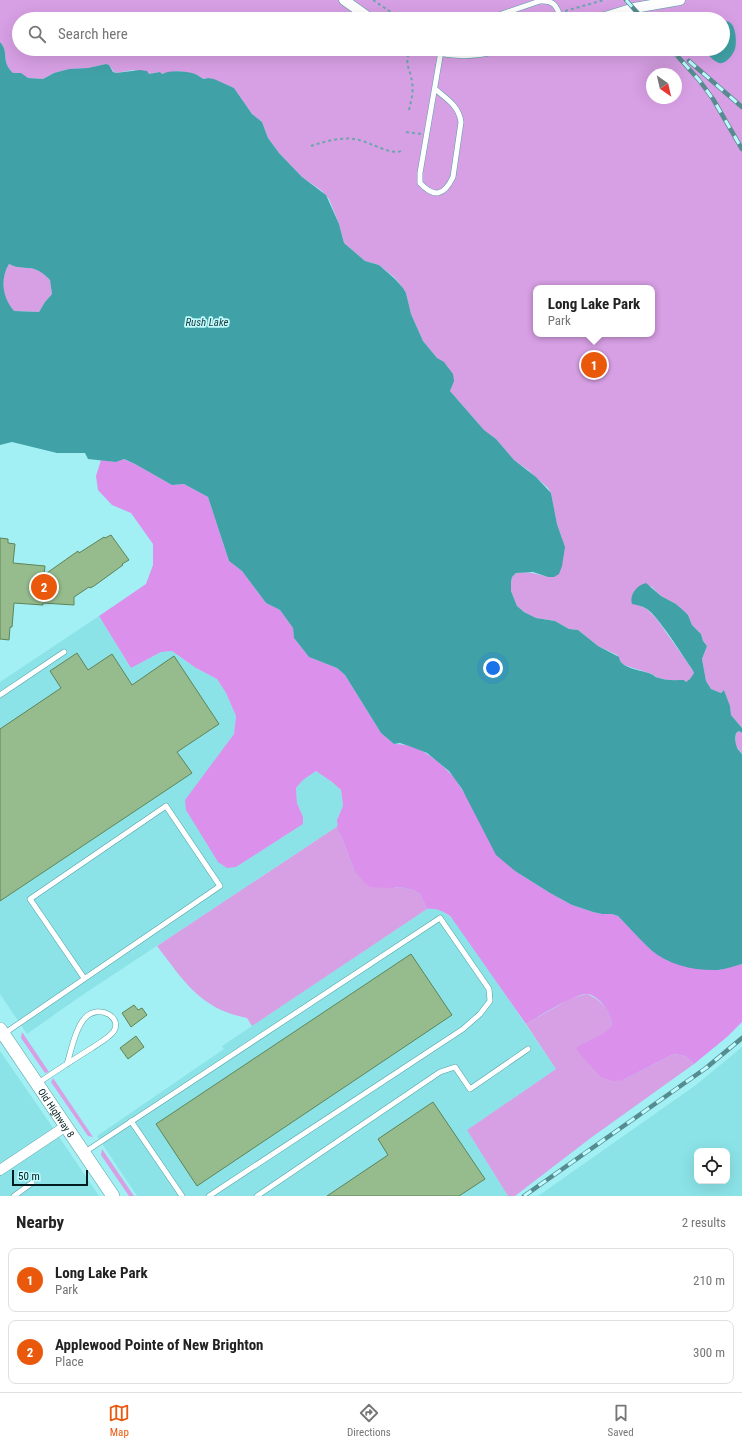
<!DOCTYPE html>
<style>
body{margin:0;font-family:"Roboto Condensed",sans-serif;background:#f6f6f6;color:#222}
.controls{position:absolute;right:12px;bottom:12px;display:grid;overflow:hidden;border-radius:8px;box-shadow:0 4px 16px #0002}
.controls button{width:36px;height:36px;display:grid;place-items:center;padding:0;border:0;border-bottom:1px solid #e0e0e0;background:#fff;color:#222;font:20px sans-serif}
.compass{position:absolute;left:646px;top:68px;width:36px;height:36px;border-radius:50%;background:#fff;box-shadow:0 4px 16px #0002;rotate:146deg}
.scale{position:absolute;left:12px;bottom:10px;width:76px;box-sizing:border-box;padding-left:4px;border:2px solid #001c1e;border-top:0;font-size:11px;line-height:14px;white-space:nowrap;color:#001c1e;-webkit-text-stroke:3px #befbfe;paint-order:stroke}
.you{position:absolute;left:493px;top:668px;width:14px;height:14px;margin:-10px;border:3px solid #fff;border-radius:50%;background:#1a73e8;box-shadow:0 0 0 6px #1a73e833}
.badge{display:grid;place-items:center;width:26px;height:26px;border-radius:50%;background:#ea580c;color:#fff;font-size:13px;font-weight:700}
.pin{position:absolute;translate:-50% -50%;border:2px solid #fff;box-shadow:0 1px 4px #0006}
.popup{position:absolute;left:533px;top:285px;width:122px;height:52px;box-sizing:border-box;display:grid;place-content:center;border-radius:8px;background:#fff;filter:drop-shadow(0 1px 3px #0005);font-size:13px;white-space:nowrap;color:#767676}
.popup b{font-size:15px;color:#222}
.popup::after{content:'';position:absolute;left:50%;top:100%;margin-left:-8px;border:8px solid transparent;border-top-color:#fff}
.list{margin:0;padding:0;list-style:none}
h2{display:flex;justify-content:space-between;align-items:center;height:52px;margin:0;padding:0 16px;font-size:17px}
h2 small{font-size:13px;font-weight:400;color:#767676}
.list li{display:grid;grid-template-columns:26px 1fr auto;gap:12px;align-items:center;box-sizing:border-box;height:64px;margin:0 8px 8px;padding:0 8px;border:1px solid #e0e0e0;border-radius:8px}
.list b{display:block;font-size:15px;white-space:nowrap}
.list p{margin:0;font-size:13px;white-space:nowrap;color:#767676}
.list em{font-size:13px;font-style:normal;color:#767676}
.icon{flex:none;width:22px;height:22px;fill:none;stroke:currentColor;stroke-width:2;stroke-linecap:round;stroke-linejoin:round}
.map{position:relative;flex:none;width:742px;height:1196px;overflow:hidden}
.search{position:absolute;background:#fff;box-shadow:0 4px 16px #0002;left:12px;right:12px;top:12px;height:44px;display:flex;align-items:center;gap:10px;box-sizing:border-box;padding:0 14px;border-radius:22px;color:#767676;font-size:15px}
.sheet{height:196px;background:#fff}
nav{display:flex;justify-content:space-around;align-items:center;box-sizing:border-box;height:56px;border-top:1px solid #e0e0e0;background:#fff;font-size:11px;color:#767676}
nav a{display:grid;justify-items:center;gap:2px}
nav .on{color:#ea580c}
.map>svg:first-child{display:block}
</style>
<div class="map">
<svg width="742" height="1196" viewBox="0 0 742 1196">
<rect width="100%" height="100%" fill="#a2f0f4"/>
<g fill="#8be3e7" fill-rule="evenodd">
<polygon points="99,616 131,668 161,652 172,651 196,668 217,679 226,693 236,716 234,734 210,767 236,867 303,824 303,817 297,803 296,788 303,780 316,771 332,782 341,790 343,806 337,820 338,826 78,998 27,1034 0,994 0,682"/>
<polygon points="434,908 443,911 456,922 556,1069 467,1130 508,1196 137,1196 97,1136 224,1049 222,1046 427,909"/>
<path d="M742,1047V1196H538L696,1085ZM697,1151H727V1181H697Z"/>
<polygon points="0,1051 49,1122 99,1196 0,1196"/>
</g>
<g fill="#d79fe4" fill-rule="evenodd">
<path d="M0,0H742V728L731,715L730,706L724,690L721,693L711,689L706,681L702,659L707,646L703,641L701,634L692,625L688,615L676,604L661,596L651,586L638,605L647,609L656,618L692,669L694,673L690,680L686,682L684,680L673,681L658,678L652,674L627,666L622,664L617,655L598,646L578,630L569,629L555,621L536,618L524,612L517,606L511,591V582L512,577L516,573C528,571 537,574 548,577L562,538L557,524L551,493L548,488L528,470L514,460L496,439L484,430L450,391L452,386L448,367L437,358L423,341L411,314L406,293L403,288L395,278L379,265L365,261L344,243L339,224L329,199L322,191L302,177L279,153L268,138L262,122L252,114L234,88L208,78L204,79L197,75L179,71L161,74L160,72L150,74L133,70L116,73L114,72L109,65L106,64L88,68L69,69L54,73L43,79L28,78L16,73H13C0,60 10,53 0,42ZM19,19H723V49H19ZM652,74H676V98H652ZM536,288H652V334H536Z"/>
<path d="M9,264C17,267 19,267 28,268C37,268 44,274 50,280L52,294L45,302L39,312L14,311C1,295 0,281 9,264Z"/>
<polygon points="739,731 742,733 742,754 735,744 736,733"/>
<path d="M338,826V831L343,841L354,870L393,888L400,887L413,890L420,894L427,909L252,1026L247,1018C200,1009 184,981 157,946Z"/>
<path d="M587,994C602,1001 610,1009 612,1025L603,1035L584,1043L623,1080L674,1054L685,1056L694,1064L592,1137L515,1196H508L467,1130L556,1069L526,1024L571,998Z"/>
<polygon points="22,1032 49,1072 45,1073 21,1038"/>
<polygon points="53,1078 93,1137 88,1136 51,1082"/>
<polygon points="102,1149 134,1196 129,1196 101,1155"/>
</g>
<path fill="#db90ec" d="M123,459L135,464L172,485L184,484L208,497L229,561L242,571L266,603L280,610L293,628L294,638L309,657L337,668L345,675L381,733L394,744C418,743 440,761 455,779L515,871L550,893L572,905L593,912L602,914H612L618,916L651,950L666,960L683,966L719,970L742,964V1022L727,1037L694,1064L685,1056L674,1054L623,1080L613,1081L601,1077L580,1054L576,1048L584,1043L603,1034L612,1025C611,1017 608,1010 602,1003C598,999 592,994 586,994C574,994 538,1017 526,1024L451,917C443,911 437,908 427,909L420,894L413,890L400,887L393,888L370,887L364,882L354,870L343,841L338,831L337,820L343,806L341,790L332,782L316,771L303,780L296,788L297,803L303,817V824L236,867L227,868L218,862L186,810L185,800L234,734L236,716L226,693L217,679L196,668L172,651L161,652L131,668L99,616L146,584L153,565V544L131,513L112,505L98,490L96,476L101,460L116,462Z"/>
<g fill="#40a1a6" fill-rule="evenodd">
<path d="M723,21C724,21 729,21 729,22C736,25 737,42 735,49C733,55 724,67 717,62C712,60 707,53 703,49H723Z"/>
<path d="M0,42C10,53 0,60 13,73H21L28,78L43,79L54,73L69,69L88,68L106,64L109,65L113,72L116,73L140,70L147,71L149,74L160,72L162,74C171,70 185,71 195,74C198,75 201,78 204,79L208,78L214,79L234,88L252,114L262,122L268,138L279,153L302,177L326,195L339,224L344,243L365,261L379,265L395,279L403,288L406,293L411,314L423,341L437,358L444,362L453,374L454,381L450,391L484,430L496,439L514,460L536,477L551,493L557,524L565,547L562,566L559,574L554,577H548L533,572L516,573L512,577L511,582V591L517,606L524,612L536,618L555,621L569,629L578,630L598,646L619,657C620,669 642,670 651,674C654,675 656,678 659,678C667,681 676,680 684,680L686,682L690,679L694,673L692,669C683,656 658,616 647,609C642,606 637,605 632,604C629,595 637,585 646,583L661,596L676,604L684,611L688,615L692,625L701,634L703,641L707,646L702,659L706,681L711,689L721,693L724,690L730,706L731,715L742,728V733L739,731L736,733C734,742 736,748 742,754V964C734,966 726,969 718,970C695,971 668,965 651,950C639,939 629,927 618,916L612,914H602L593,912L572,905L550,893L515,871L496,855L462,789L449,771L427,753L409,746L400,743L394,744L381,733L345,675L337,668L309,657L294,638L293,628L280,610L266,603L242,571L229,561L208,497L184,484L172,485L135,464L124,459L116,462L88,459L85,453H57L12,442L0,445ZM9,264C18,268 18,267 28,268C37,268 44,274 50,280L52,294L45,302L39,312L14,311C2,297 0,279 9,264Z"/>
</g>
<g fill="#96bc8e" stroke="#5f8357">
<polygon points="111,535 129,560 122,564 123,565 94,586 90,588 89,587 74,597 74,605 43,603 43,605 14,603 12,627 10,627 9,640 0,639 0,538 8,539 8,543 15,544 13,563 45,566 44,575 78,551 79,553 104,537 105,538"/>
<polygon points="77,653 88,670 112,654 132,685 174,656 219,724 177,752 192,773 0,901 0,729 61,688 50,671"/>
<polygon points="411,954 452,1015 197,1186 156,1124"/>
<polygon points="134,1005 138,1010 142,1008 147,1015 131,1027 122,1013"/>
<polygon points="136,1036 144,1047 128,1059 120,1048"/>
<polygon points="433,1102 485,1179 459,1196 327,1196 388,1155 378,1139"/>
</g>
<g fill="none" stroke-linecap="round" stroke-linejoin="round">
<defs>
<g id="service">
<path d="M493,17L540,1C554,0 557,6 561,19"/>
<path d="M435,89C447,99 459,106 461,122L453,177C444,196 434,198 420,183V173L441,51"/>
<polyline points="0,695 64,652"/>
<polyline points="5,1033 220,886 166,806 30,899 84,978"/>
<path d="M38,1083C56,1071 74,1059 92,1048C99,1043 109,1038 114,1031C122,1017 100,1005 87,1016C76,1025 71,1051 67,1064"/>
<polyline points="131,1121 182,1196"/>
<polyline points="85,1152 440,918 489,989 490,1001 480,1014 463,1029 209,1196"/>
<polyline points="14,1196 32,1183"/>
<polyline points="257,1196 440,1072 455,1067 470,1089 528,1049"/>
</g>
<g id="minor">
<polyline points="344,0 371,19"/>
<polyline points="599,19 634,8 680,0"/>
<path d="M431,49C452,54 474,55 494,49"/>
<polyline points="0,1170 66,1126"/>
</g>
<g id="tertiary">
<path id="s1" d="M0,1029L113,1196"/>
</g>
</defs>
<use href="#service" stroke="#53a0a4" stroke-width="6"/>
<use href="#minor" stroke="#53a0a4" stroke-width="11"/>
<use href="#tertiary" stroke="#53a0a4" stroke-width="14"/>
<g stroke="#6aa7ab" stroke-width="2" stroke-dasharray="3 3" stroke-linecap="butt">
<polyline points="373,0 401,19"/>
<polyline points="565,11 604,0"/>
<polyline points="538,19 552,15"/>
<path d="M409,110C411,101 414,92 412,82C410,67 404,66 410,49"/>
<polyline points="406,132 421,134"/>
<path d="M311,146C326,141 343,136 359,140C370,142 393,157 403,150"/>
</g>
<use href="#service" stroke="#fff" stroke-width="5"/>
<use href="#minor" stroke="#fff" stroke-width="10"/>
<use href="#tertiary" stroke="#fff" stroke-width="13"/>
<defs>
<g id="rail">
<polyline points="626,0 643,19"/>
<polyline points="671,49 699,80 713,99 742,149"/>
<polyline points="689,61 742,107"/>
<polyline points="524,1196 706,1068 742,1038"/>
</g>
</defs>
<use href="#rail" stroke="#568c8f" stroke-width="4.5"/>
<use href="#rail" stroke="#befbfe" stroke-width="3" stroke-dasharray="9" stroke-linecap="butt"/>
</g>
<g text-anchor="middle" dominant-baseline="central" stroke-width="3.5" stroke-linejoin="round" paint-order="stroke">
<g font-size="10" fill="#001c1e" stroke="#befbfe">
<text stroke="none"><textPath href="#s1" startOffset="101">Old Highway 8</textPath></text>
</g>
<g font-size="11" font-style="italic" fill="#213f41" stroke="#befbfe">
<text x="207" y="322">Rush Lake</text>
</g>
</g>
</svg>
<div class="controls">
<button><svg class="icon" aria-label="locate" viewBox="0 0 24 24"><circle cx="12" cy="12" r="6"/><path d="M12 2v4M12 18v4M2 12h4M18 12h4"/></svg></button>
</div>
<svg class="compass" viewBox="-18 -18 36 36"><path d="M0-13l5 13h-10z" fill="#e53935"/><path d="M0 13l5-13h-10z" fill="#767676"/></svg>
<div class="scale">50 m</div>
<div class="you"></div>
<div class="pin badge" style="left:594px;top:365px">1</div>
<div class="popup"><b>Long Lake Park</b>Park</div>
<div class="pin badge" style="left:44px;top:587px">2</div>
<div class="search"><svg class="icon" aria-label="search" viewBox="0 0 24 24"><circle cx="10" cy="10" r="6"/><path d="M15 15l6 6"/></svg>Search here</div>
</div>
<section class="sheet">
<h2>Nearby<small>2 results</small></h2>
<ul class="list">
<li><span class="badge">1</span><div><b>Long Lake Park</b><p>Park</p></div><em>210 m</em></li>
<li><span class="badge">2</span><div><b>Applewood Pointe of New Brighton</b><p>Place</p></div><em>300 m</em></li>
</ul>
</section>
<nav>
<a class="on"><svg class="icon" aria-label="map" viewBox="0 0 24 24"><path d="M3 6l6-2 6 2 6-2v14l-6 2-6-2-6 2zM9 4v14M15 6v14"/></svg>Map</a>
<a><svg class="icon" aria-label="directions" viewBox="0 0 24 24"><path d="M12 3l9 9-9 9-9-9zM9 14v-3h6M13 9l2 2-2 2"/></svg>Directions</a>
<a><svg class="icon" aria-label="saved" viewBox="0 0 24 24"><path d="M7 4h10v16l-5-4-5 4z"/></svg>Saved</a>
</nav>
